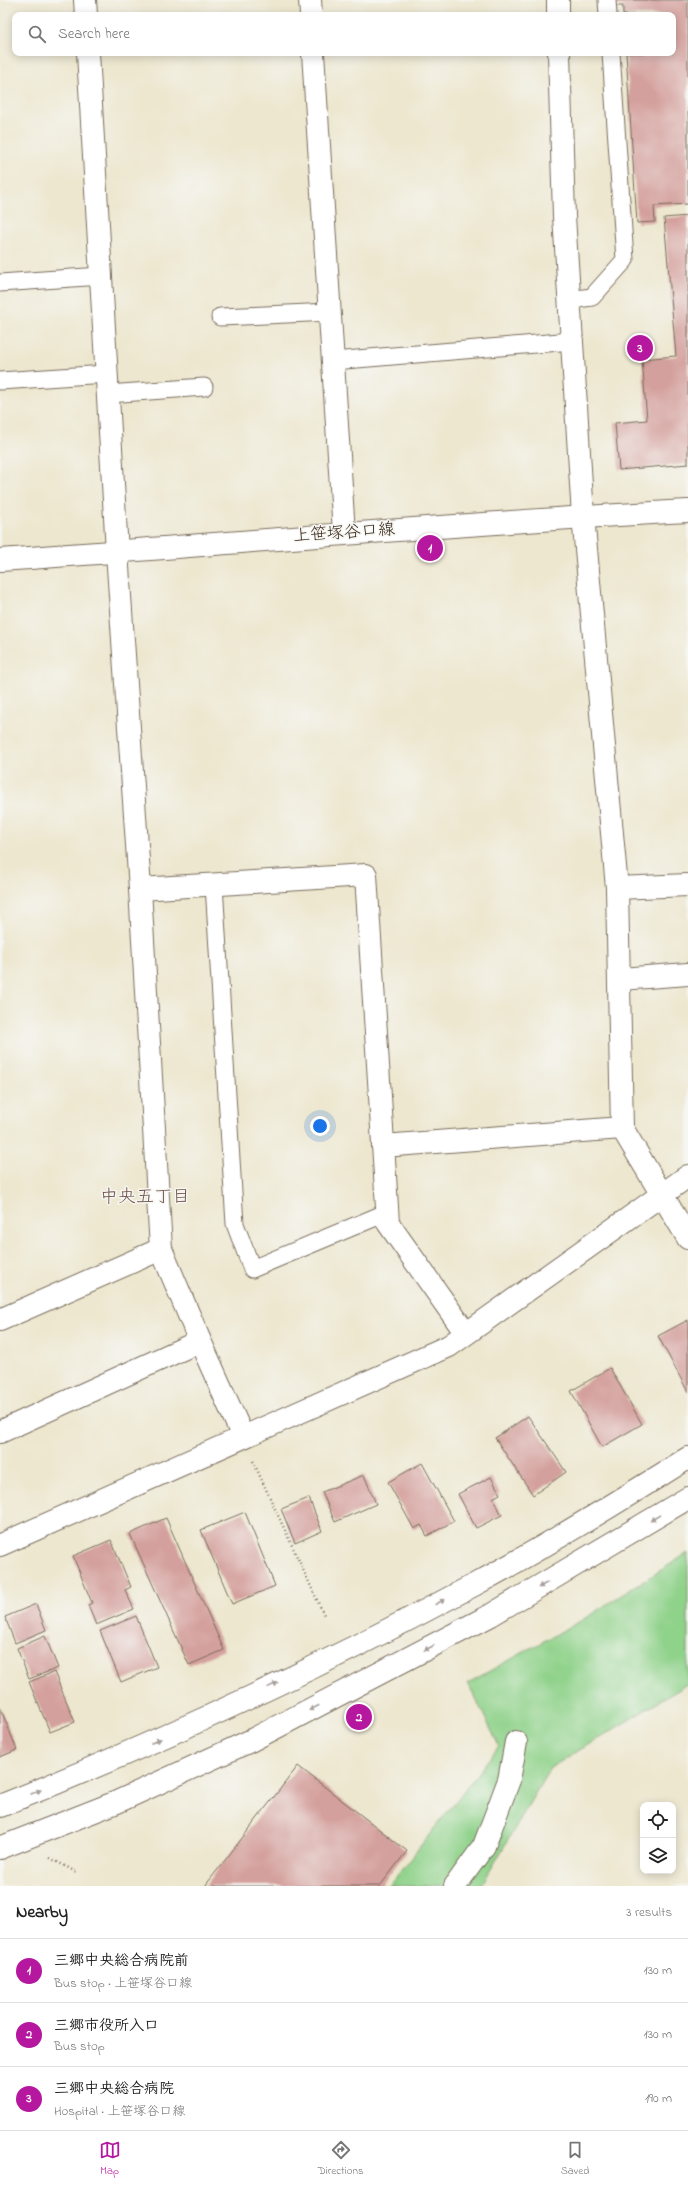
<!DOCTYPE html>
<meta charset="utf-8">
<style>
body{margin:0;font-family:"Indie Flower","Klee One",sans-serif;background:#f6f6f6;color:#222}
.controls{position:absolute;right:12px;bottom:12px;display:grid;overflow:hidden;border-radius:8px;box-shadow:0 2px 10px #0003}
.controls button{width:36px;height:36px;display:grid;place-items:center;padding:0;border:0;border-bottom:1px solid #e0e0e0;background:#fff;color:#222;font:20px sans-serif}
.you{position:absolute;left:320px;top:1126px;width:14px;height:14px;margin:-10px;border:3px solid #fff;border-radius:50%;background:#1a73e8;box-shadow:0 0 0 6px #1a73e833}
.badge{display:grid;place-items:center;width:26px;height:26px;border-radius:50%;background:#b5179e;color:#fff;font-size:13px;font-weight:700}
.pin{position:absolute;translate:-50% -50%;border:2px solid #fff;box-shadow:0 1px 4px #0006}
.list{margin:0;padding:0;list-style:none}
h2{display:flex;justify-content:space-between;align-items:center;height:52px;margin:0;padding:0 16px;font-size:17px}
h2 small{font-size:13px;font-weight:400;color:#767676}
.list li{display:grid;grid-template-columns:26px 1fr auto;gap:12px;align-items:center;box-sizing:border-box;height:64px;padding:0 16px;border-top:1px solid #e0e0e0}
.list b{display:block;font-size:15px;white-space:nowrap}
.list p{margin:0;font-size:13px;white-space:nowrap;color:#767676}
.list em{font-size:13px;font-style:normal;color:#767676}
.icon{flex:none;width:22px;height:22px;fill:none;stroke:currentColor;stroke-width:2;stroke-linecap:round;stroke-linejoin:round}
.map{position:relative;flex:none;width:688px;height:1886px;overflow:hidden}
.search{position:absolute;background:#fff;box-shadow:0 2px 10px #0003;left:12px;right:12px;top:12px;height:44px;display:flex;align-items:center;gap:10px;box-sizing:border-box;padding:0 14px;border-radius:8px;color:#767676;font-size:15px}
.sheet{height:244px;background:#fff}
nav{display:flex;justify-content:space-around;align-items:center;box-sizing:border-box;height:56px;border-top:1px solid #e0e0e0;background:#fff;font-size:11px;color:#767676}
nav a{display:grid;justify-items:center;gap:2px}
nav .on{color:#b5179e}
.map>svg:first-child{display:block}
</style>
<div class="map">
<svg width="688" height="1886" viewBox="0 0 688 1886">
<rect width="100%" height="100%" fill="#f6f6f2"/>
<filter id="ink" filterUnits="userSpaceOnUse"><feTurbulence type="fractalNoise" baseFrequency=".025" numOctaves="2"/><feDisplacementMap in="SourceGraphic" scale="8" xChannelSelector="R" yChannelSelector="G"/><feConvolveMatrix kernelMatrix="1 2 1 2 8 2 1 2 1" color-interpolation-filters="sRGB"/></filter>
<filter id="wash" filterUnits="userSpaceOnUse"><feTurbulence type="fractalNoise" baseFrequency=".012" numOctaves="4" result="noise"/><feDisplacementMap in="SourceGraphic" scale="16" xChannelSelector="R" yChannelSelector="G"/><feGaussianBlur stdDeviation="0.9" result="paint"/><feColorMatrix in="noise" values="0 0 0 0 0 0 0 0 0 0 0 0 0 0 0 0 0 1.4 0 .05"/><feComposite in="paint" operator="in"/></filter>
<g filter="url(#wash)">
<rect width="100%" height="100%" fill="#ede7cf"/>
<polygon fill="#8fd28a" stroke="#657e54" points="688,1553 688,1684 550,1768 481,1886 389,1886 499,1746 468,1683 582,1620"/>
<g id="blocks">
<g fill="#d4a09d">
<polygon points="615,0 688,0 688,204 654,206 655,222 637,223 626,53 673,53 673,15 623,15 623,6 615,6"/>
<polygon points="688,216 688,464 619,470 615,423 647,420 642,359 676,356 664,218"/>
<polygon points="688,1320 688,1392 658,1336"/>
<polygon points="610,1368 642,1424 602,1447 571,1391"/>
<polygon points="528,1416 566,1472 533,1495 495,1438"/>
<polygon points="422,1463 454,1521 427,1536 421,1525 414,1529 388,1482"/>
<polygon points="364,1475 376,1504 335,1522 322,1492"/>
<polygon points="491,1477 500,1494 493,1498 502,1515 476,1528 458,1494"/>
<polygon points="309,1498 322,1531 295,1543 281,1509"/>
<polygon points="245,1512 275,1586 232,1604 201,1530"/>
<polygon points="166,1518 224,1650 189,1665 130,1534"/>
<polygon points="111,1540 131,1587 125,1590 134,1609 96,1625 88,1605 92,1603 73,1556"/>
<polygon points="36,1604 46,1630 15,1643 5,1617"/>
<polygon points="136,1616 157,1667 121,1682 100,1631"/>
<polygon points="45,1636 58,1668 29,1679 17,1648"/>
<polygon points="54,1672 75,1722 50,1732 29,1682"/>
<polygon points="0,1707 17,1750 0,1757"/>
<polygon points="298,1766 407,1851 380,1886 205,1886"/>
</g>
</g>
</g>
<g filter="url(#ink)">
<use href="#blocks" fill-opacity="0" stroke="#796c5c" stroke-width="1"/>
<g fill="none" stroke-linecap="round" stroke-linejoin="round">
<defs>
<g id="service">
<polyline points="607,0 608,15"/>
<polyline points="0,283 101,276"/>
<polyline points="569,300 592,297 625,260 611,53"/>
<polyline points="220,317 330,312"/>
<polyline points="333,361 572,341"/>
<polyline points="0,381 106,374"/>
<polyline points="108,394 204,387"/>
<polyline points="214,885 235,1224 252,1269 388,1212"/>
</g>
<polyline id="pedestrian" points="455,1886 484,1846 509,1780 516,1742"/>
<g id="minor">
<polyline points="85,0 86,15"/>
<polyline points="310,0 311,15"/>
<polyline points="558,0 558,15"/>
<polyline points="313,53 344,533"/>
<polyline points="559,53 564,216 583,516 617,888 622,1128 688,1238"/>
<polyline points="617,888 688,885"/>
<polyline points="140,889 366,875 388,1223 465,1332"/>
<polyline points="620,979 688,974"/>
<polyline points="383,1146 622,1128"/>
<polyline points="0,1320 161,1249"/>
<polyline points="200,1341 243,1437"/>
<polyline points="0,1432 200,1341 161,1249 140,889 117,552 88,53"/>
<polyline points="0,1545 449,1346 688,1176"/>
</g>
<g id="tertiary">
<path d="M0,1806C162,1741 321,1667 474,1585C547,1546 618,1502 688,1458"/>
<polyline points="0,1848 117,1802 250,1741 491,1615 688,1498"/>
</g>
<path id="secondary" d="M0,560C229,544 458,523 688,511"/>
</defs>
<use href="#service" stroke="#796c5c" stroke-width="19"/>
<use href="#pedestrian" stroke="#796c5c" stroke-width="24"/>
<use href="#minor" stroke="#796c5c" stroke-width="24"/>
<use href="#tertiary" stroke="#796c5c" stroke-width="24"/>
<use href="#secondary" stroke="#796c5c" stroke-width="24"/>
<g stroke="#796c5c" stroke-width="2.5" stroke-dasharray="1 3" stroke-linecap="butt">
<polyline points="253,1461 324,1615"/>
<polyline points="50,1858 78,1873"/>
</g>
<use href="#service" stroke="#fff" stroke-width="17"/>
<use href="#pedestrian" stroke="#fff" stroke-width="22"/>
<use href="#minor" stroke="#fff" stroke-width="22"/>
<use href="#tertiary" stroke="#fff" stroke-width="22"/>
<use href="#secondary" stroke="#fff" stroke-width="22"/>
</g>
<defs><path id="oneway-solid" d="M-6-.8H1V-3.2L6.5 0L1 3.2V.8H-6Z"/></defs>
<g fill="#a79f9a">
<use href="#oneway-solid" transform="translate(655 1518) rotate(148)"/>
<use href="#oneway-solid" transform="translate(543 1585) rotate(150)"/>
<use href="#oneway-solid" transform="translate(440 1602) rotate(-27)"/>
<use href="#oneway-solid" transform="translate(429 1648) rotate(152)"/>
<use href="#oneway-solid" transform="translate(273 1685) rotate(-26)"/>
<use href="#oneway-solid" transform="translate(314 1708) rotate(153)"/>
<use href="#oneway-solid" transform="translate(156 1741) rotate(-24)"/>
<use href="#oneway-solid" transform="translate(36 1792) rotate(-22)"/>
</g>
</g>
<g text-anchor="middle" dominant-baseline="central" stroke-width="3" stroke-linejoin="round" paint-order="stroke">
<g font-size="17" fill="#3b2a1e" stroke="#f6f6f2">
<text transform="translate(344 533) rotate(-4)">上笹塚谷口線</text>
</g>
<g font-size="18" fill="#71534a" stroke="#f6f6f2">
<text x="145" y="1198">中央五丁目</text>
</g>
</g>
</svg>
<div class="controls">
<button><svg class="icon" aria-label="locate" viewBox="0 0 24 24"><circle cx="12" cy="12" r="6"/><path d="M12 2v4M12 18v4M2 12h4M18 12h4"/></svg></button>
<button><svg class="icon" aria-label="layers" viewBox="0 0 24 24"><path d="M12 4l9 5-9 5-9-5zM3 14l9 5 9-5"/></svg></button>
</div>
<div class="you"></div>
<div class="pin badge" style="left:430px;top:548px">1</div>
<div class="pin badge" style="left:359px;top:1717px">2</div>
<div class="pin badge" style="left:640px;top:348px">3</div>
<div class="search"><svg class="icon" aria-label="search" viewBox="0 0 24 24"><circle cx="10" cy="10" r="6"/><path d="M15 15l6 6"/></svg>Search here</div>
</div>
<section class="sheet">
<h2>Nearby<small>3 results</small></h2>
<ul class="list">
<li><span class="badge">1</span><div><b>三郷中央総合病院前</b><p>Bus stop · 上笹塚谷口線</p></div><em>130 m</em></li>
<li><span class="badge">2</span><div><b>三郷市役所入口</b><p>Bus stop</p></div><em>130 m</em></li>
<li><span class="badge">3</span><div><b>三郷中央総合病院</b><p>Hospital · 上笹塚谷口線</p></div><em>190 m</em></li>
</ul>
</section>
<nav>
<a class="on"><svg class="icon" aria-label="map" viewBox="0 0 24 24"><path d="M3 6l6-2 6 2 6-2v14l-6 2-6-2-6 2zM9 4v14M15 6v14"/></svg>Map</a>
<a><svg class="icon" aria-label="directions" viewBox="0 0 24 24"><path d="M12 3l9 9-9 9-9-9zM9 14v-3h6M13 9l2 2-2 2"/></svg>Directions</a>
<a><svg class="icon" aria-label="saved" viewBox="0 0 24 24"><path d="M7 4h10v16l-5-4-5 4z"/></svg>Saved</a>
</nav>
